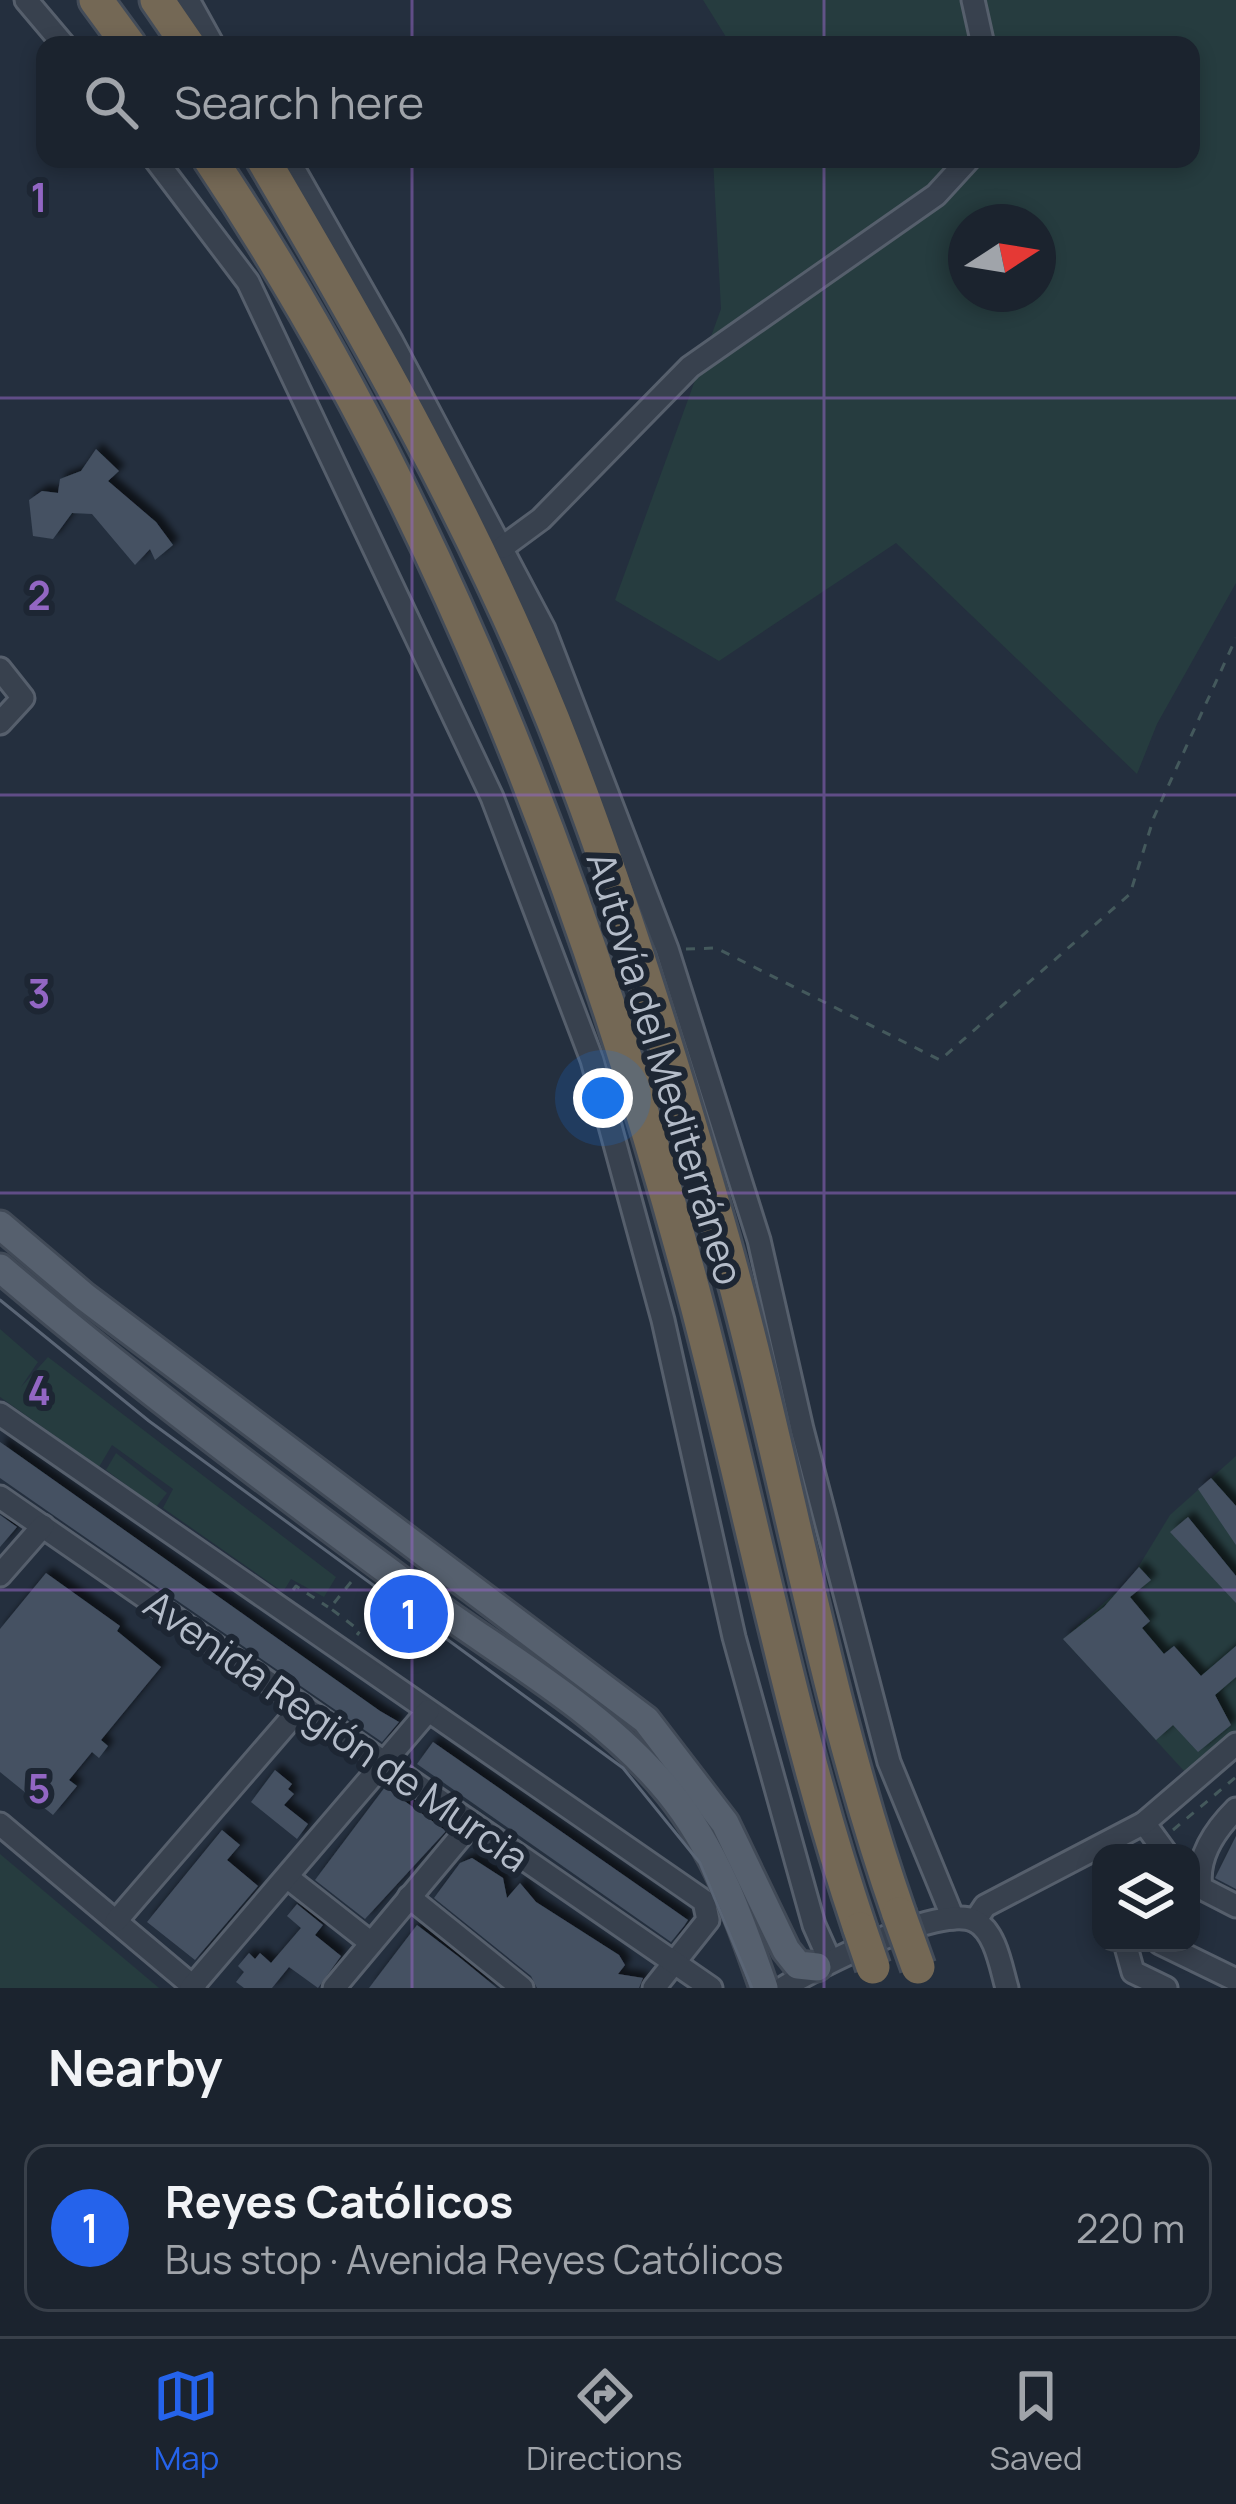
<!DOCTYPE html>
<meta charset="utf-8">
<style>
body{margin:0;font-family:Manrope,sans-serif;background:#282f3a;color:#f1f3f6}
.controls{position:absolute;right:36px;bottom:36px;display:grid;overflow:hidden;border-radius:24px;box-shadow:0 6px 18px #0003}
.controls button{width:108px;height:108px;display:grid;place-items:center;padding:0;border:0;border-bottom:3px solid #39404a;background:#1b232e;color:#f1f3f6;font:60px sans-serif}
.compass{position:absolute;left:948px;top:204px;width:108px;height:108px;border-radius:50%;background:#1b232e;box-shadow:0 6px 18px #0003;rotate:78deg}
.you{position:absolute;left:603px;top:1098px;width:42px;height:42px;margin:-30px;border:9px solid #fff;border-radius:50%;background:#1a73e8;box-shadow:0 0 0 18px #1a73e833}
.badge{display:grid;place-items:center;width:78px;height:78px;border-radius:50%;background:#2563eb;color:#fff;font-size:39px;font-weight:700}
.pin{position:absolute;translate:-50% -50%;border:6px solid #fff;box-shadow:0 3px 12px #0006}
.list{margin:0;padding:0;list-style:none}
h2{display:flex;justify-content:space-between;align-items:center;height:156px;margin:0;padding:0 48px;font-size:51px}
h2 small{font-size:39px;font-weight:400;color:#a0a4aa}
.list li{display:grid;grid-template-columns:78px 1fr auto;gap:36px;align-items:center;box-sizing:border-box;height:168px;margin:0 24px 24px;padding:0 24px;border:3px solid #39404a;border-radius:24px}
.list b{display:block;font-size:45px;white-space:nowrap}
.list p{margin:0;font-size:39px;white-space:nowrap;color:#a0a4aa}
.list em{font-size:39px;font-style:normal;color:#a0a4aa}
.icon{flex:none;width:66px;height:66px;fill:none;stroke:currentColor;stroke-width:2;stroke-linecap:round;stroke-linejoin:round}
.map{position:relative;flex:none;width:1236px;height:1988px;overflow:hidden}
.search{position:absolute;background:#1b232e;box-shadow:0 6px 18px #0003;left:36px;right:36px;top:36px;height:132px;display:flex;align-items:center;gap:30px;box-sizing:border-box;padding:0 42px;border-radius:24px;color:#a0a4aa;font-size:45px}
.sheet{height:348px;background:#1b232e}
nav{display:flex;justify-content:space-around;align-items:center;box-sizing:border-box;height:168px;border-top:3px solid #39404a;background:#1b232e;font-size:33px;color:#a0a4aa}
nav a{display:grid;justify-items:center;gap:6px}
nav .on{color:#2563eb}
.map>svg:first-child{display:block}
</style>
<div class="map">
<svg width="1236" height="1988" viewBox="0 0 1236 1988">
<defs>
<filter id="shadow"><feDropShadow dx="6" dy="-6" stdDeviation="3" flood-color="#0009"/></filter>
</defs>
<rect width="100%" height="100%" fill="#242f3e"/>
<g fill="#263c3f" fill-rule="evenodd">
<path d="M703,0H1236V583L1157,724L1137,774L896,543L719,661L615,600L721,309L713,159H1191V45H731ZM966,222H1038V294H966Z"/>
<polygon points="0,1329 38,1362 21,1387 48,1357 336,1577 324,1597 291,1579 283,1592 163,1508 173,1489 112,1445 99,1467 0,1397"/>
<polygon points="116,1453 167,1493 156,1507 106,1470"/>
<polygon points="1236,1456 1236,1730 1185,1772 1063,1639 1131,1579 1170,1515"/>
<polygon points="0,1854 159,1988 0,1988"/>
</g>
<g fill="#455162" filter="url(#shadow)">
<polygon points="96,449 119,471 108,481 156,522 173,545 155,560 150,549 135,565 92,514 72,513 53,539 33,536 29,500 42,491 58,493 60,479 81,471"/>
<polygon points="0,1442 380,1711 399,1722 382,1742 69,1526 0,1478"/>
<polygon points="1211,1478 1236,1506 1236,1545 1198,1489"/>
<polygon points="0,1515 17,1527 0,1547"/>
<polygon points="1188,1517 1236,1576 1236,1603 1170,1532"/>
<polygon points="1139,1567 1151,1580 1130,1597 1150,1621 1142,1628 1164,1654 1174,1646 1201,1676 1236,1646 1236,1677 1215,1695 1231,1725 1198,1752 1173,1725 1156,1740 1063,1639 1104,1607"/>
<polygon points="46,1573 120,1626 117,1631 161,1667 101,1740 108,1746 99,1758 92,1752 69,1780 77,1786 53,1815 0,1772 0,1629"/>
<polygon points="433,1742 688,1920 684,1926 671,1942 417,1764"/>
<polygon points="275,1770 292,1784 288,1789 294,1794 284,1805 308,1824 297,1839 251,1802"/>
<polygon points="385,1787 446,1831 365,1919 315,1880"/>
<polygon points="222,1830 240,1845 227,1860 258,1886 195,1960 147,1922"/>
<polygon points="1236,1836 1236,1889 1215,1878"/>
<polygon points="472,1858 503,1878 507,1898 520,1883 536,1902 619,1955 625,1965 618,1974 643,1978 639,1988 537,1988 531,1976 434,1898 460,1863"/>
<polygon points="297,1904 323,1925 315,1935 341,1956 318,1988 289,1967 272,1988 244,1988 236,1982 244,1972 238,1966 249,1953 255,1959 260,1953 271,1963 301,1928 287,1916"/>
<polygon points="417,1925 459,1957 497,1988 369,1988"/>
</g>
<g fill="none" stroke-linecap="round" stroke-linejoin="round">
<defs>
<g id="minor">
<polyline points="26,0 64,45"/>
<polyline points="188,0 213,45"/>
<polyline points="973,0 983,45"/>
<polyline points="155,159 248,282 492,797 592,1060 663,1320 734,1637 814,1925 830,1961"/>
<polyline points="288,159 392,342 544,629 667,949 759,1240 802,1429 889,1762 953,1918"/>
<polyline points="503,547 541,519 690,367 936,195 969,159"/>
<polyline points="0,669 23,698 0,723"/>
<polyline points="0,1414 704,1901 708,1920 654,1988"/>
<polyline points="0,1497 711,1988"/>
<polyline points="0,1575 43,1526"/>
<path d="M1236,1809C1215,1830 1196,1857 1201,1888L1236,1906"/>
<polyline points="1144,1823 1166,1853"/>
<polyline points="0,1824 195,1988"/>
<polyline points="287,1877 371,1943"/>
<polyline points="409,1897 522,1988"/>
<polyline points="116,1921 302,1706"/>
<polyline points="975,1921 985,1906 1144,1823 1236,1744"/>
<polyline points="1125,1943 1133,1972 1166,1988"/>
<polyline points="1160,1943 1236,1980"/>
<polyline points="191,1988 428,1711"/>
<polyline points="334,1988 472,1823"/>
<path d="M783,1988C815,1968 940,1903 975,1921C996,1932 1001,1968 1007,1988"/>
</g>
<g id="major">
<polyline points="0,1225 85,1297 646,1720 725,1823 786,1950 798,1965 817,1967"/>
<path d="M0,1268C134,1382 277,1489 419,1594C503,1656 602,1710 669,1792C716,1850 740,1918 764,1988"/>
</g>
<g id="highway">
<polyline points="96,0 129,45"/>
<polyline points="157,0 188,45"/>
<path d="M210,159C436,496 583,885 689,1275C748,1493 788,1715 860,1929"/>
<path d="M263,159C369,339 475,525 553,720C620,889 673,1064 723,1239C786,1463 822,1693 899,1914"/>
</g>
</defs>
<use href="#minor" stroke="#565f6c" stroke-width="27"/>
<use href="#major" stroke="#414a57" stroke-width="33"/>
<use href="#highway" stroke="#434c59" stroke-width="39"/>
<g stroke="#44595c" stroke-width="3" stroke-dasharray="9 9" stroke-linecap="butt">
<polyline points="686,949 716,948 940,1060 1130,894 1154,817 1236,638"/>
<polyline points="351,1582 330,1608 360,1631 357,1635"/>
<polyline points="293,1590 296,1586 328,1607"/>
<polyline points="1173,1830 1236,1777"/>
</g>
<use href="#minor" stroke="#38414e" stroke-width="21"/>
<use href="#major" stroke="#56606e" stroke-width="27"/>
<use href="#highway" stroke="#746855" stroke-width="33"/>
<polyline stroke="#5a6575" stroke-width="3" points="0,1300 149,1421 623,1768 700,1863 752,1988"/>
<defs>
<g id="highway-bridge">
<polyline points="899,1914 918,1967"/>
<polyline points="860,1929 873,1967"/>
</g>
</defs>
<use href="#highway-bridge" stroke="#434c59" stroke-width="39" stroke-linecap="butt"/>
<use href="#highway-bridge" stroke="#746855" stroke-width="33"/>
</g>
<path fill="none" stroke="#9266c3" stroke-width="3" stroke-opacity="0.55" d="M412,0V45M824,0V45M412,159V1988M824,159V1988M0,398H1236M0,795H1236M0,1193H1236M0,1590H1236"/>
<g text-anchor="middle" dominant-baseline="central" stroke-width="12" stroke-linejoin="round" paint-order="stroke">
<g font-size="39" fill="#b4bcc9" stroke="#1d2633">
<text transform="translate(666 1068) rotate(73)">Autovía del Mediterráneo</text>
<text transform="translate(337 1730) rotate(35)">Avenida Región de Murcia</text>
</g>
</g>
<g font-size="39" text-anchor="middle" font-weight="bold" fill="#9266c3" stroke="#1d2633" stroke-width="12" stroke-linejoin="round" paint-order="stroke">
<text x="39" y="212">1</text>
<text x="39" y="610">2</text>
<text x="39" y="1008">3</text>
<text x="39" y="1405">4</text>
<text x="39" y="1803">5</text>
</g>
</svg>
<div class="controls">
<button><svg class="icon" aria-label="layers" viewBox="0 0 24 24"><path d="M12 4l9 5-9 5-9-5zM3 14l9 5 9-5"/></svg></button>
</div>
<svg class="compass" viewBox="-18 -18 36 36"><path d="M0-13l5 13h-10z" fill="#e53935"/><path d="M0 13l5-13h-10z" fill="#a0a4aa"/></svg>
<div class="you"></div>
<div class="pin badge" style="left:409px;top:1614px">1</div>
<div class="search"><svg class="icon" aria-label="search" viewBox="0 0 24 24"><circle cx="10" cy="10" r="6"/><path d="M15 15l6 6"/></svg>Search here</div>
</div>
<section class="sheet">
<h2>Nearby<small></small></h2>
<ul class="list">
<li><span class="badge">1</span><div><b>Reyes Católicos</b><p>Bus stop · Avenida Reyes Católicos</p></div><em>220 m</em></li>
</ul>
</section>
<nav>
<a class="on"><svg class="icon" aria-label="map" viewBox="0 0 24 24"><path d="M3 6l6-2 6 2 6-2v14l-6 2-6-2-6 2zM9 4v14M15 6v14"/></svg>Map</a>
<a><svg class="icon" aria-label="directions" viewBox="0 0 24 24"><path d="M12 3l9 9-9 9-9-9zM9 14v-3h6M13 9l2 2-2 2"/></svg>Directions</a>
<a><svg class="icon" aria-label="saved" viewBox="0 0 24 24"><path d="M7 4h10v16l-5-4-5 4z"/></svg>Saved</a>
</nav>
